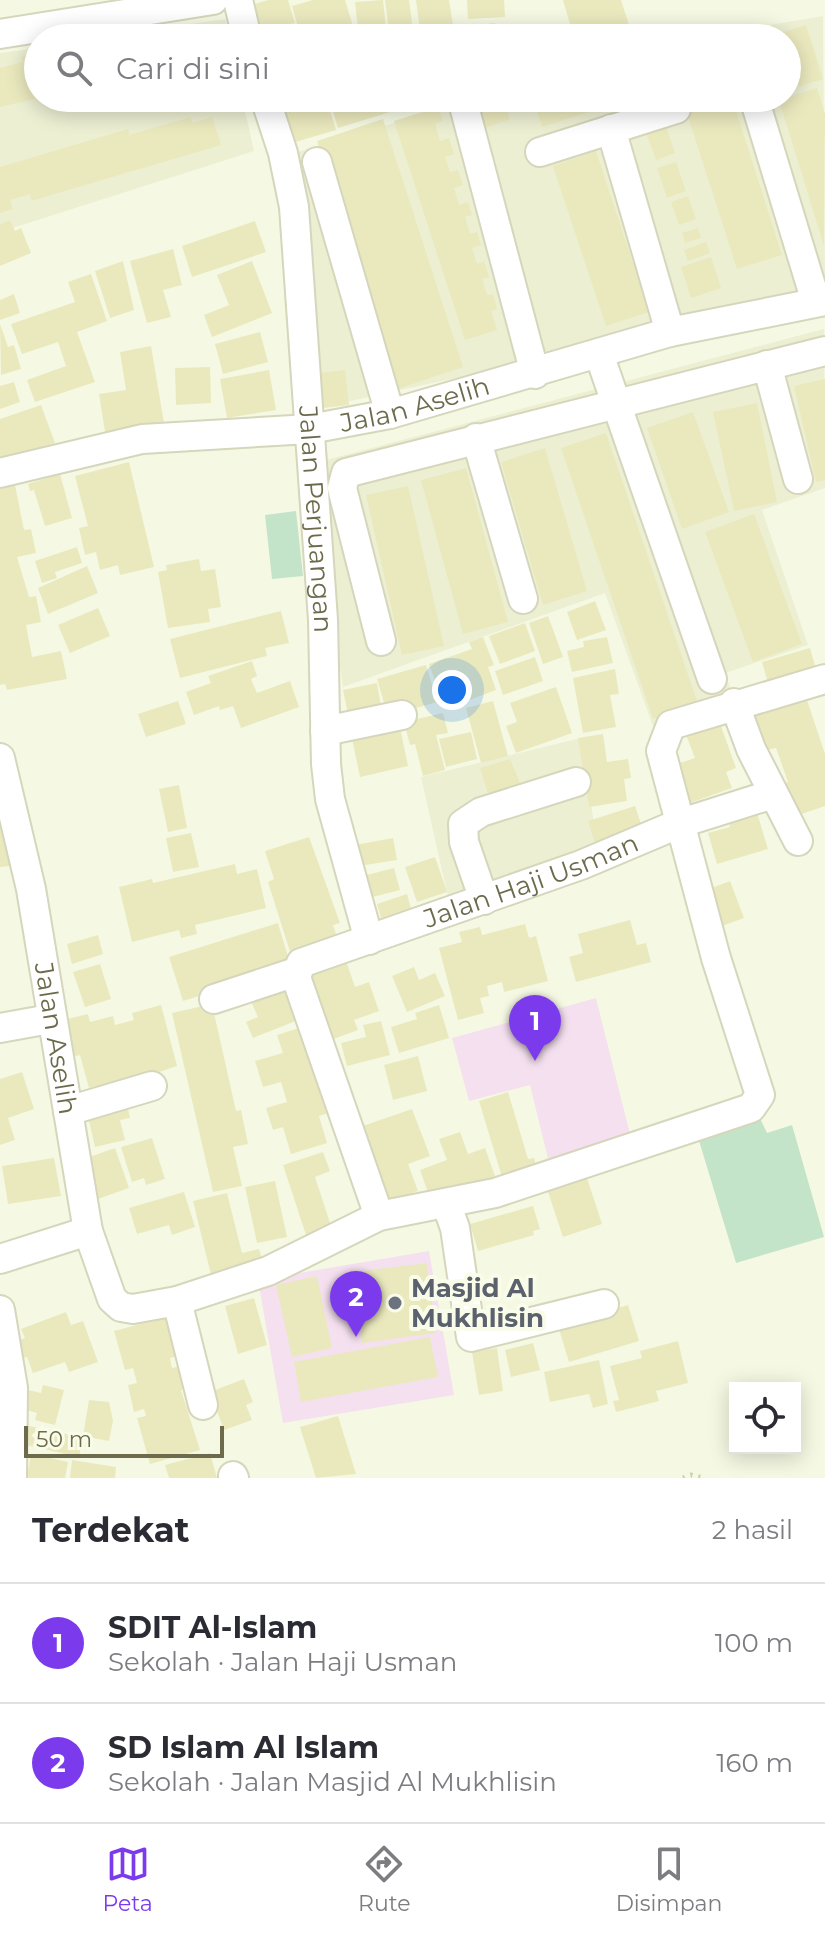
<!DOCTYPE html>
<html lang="id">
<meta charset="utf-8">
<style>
body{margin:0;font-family:Montserrat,sans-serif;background:#f2f2f3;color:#2b2b33}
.controls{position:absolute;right:24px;bottom:24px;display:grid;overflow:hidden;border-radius:0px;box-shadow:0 4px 20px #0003}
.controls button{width:72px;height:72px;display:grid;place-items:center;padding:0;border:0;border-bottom:2px solid #e1e1e2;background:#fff;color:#2b2b33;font:40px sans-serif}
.scale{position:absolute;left:24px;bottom:20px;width:200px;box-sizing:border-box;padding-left:8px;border:4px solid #6d6b4c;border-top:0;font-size:22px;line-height:28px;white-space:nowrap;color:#6d6b4c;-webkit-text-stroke:6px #f9fce8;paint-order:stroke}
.you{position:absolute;left:452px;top:690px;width:28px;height:28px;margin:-20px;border:6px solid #fff;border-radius:50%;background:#1a73e8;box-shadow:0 0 0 12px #1a73e833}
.badge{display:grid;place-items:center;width:52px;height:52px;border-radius:50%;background:#7c3aed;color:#fff;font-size:26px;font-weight:700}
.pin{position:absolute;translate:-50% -66px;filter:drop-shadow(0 2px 4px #0008)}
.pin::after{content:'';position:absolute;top:42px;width:28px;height:24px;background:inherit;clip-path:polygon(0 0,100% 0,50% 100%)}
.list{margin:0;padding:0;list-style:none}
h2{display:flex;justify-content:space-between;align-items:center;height:104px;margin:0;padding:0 32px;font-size:34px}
h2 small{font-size:26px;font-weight:400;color:#7c7c81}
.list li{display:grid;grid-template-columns:52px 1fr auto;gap:24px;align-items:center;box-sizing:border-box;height:120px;padding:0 32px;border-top:2px solid #e1e1e2}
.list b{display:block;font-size:30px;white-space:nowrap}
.list p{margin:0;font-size:26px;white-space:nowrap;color:#7c7c81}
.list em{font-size:26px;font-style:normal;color:#7c7c81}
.icon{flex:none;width:44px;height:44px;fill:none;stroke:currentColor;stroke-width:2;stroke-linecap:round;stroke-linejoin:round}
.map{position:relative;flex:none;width:825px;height:1478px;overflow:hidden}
.search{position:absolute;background:#fff;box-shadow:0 4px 20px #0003;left:24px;right:24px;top:24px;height:88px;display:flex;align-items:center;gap:20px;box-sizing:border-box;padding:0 28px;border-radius:44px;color:#7c7c81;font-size:30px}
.sheet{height:344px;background:#fff}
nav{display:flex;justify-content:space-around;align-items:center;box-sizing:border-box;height:112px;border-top:2px solid #e1e1e2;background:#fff;font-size:22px;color:#7c7c81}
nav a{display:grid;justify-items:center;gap:4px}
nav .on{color:#7c3aed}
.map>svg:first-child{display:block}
</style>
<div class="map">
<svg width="825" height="1478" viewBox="0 0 825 1478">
<rect width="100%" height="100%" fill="#f5f9e3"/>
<g fill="#ecefd2">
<polygon points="823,16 825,287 615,336 479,373 332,405 310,375 298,152 476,98 787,98 787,38 693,38"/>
<polygon points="225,19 230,38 100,38"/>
<polygon points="38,48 38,98 242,98 254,151 0,232 0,53"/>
<polygon points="824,329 825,488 762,510 808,645 725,673 734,699 653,726 605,593 343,687 311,464"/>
<polygon points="581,738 598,850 448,897 421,777"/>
</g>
<g fill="#f5e0f0">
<polygon points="596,998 633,1146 550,1167 530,1085 469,1101 452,1038"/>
<polygon points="429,1251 454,1395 283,1423 258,1280"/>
</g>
<g fill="#c3e4c9">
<polygon points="296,511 303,576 272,579 265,515"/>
<polygon points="759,1116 767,1133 792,1125 824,1237 736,1263 697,1134"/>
</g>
<g fill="#eae9be">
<polygon points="268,0 288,0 295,23 289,24 293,38 254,38 245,7"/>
<polygon points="313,0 345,0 355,33 350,34 351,38 301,38 292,6"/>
<polygon points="383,0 387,38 359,38 355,2"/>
<polygon points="385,0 409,0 414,38 390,38"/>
<polygon points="416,0 449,0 453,25 439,27 441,38 421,38"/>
<polygon points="467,0 504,0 505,17 468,19"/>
<polygon points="563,0 621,0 629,25 574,38"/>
<polygon points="495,23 498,38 475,38 473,26"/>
<polygon points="806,25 823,79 787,90 787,38 768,37"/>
<polygon points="190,28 193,38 155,38 155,37"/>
<polygon points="38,52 38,98 0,107 0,68 23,62 21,57"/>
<polygon points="817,88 825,114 824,246 779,100"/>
<polygon points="304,98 326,98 336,130 292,143 274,108"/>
<polygon points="329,98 386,98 390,112 338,128"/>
<polygon points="399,98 424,98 402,106"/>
<polygon points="472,98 503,98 510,119 482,129"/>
<polygon points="533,98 629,98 629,99 542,127"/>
<polygon points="682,98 732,98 782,255 737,269"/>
<polygon points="438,107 443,121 435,124 440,141 449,138 454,154 445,157 450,172 458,170 463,185 454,188 459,205 468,202 472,215 465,217 470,234 477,232 481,245 472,248 477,264 484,261 489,277 482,279 487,295 493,294 497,309 491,311 497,330 465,340 394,121"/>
<polygon points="191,117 192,123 212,117 221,145 31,201 30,194 10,200 13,209 0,213 0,167 128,129 129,135"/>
<polygon points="383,119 463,367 398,389 317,141"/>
<polygon points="666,126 675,153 656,160 646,133"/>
<polygon points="596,151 649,312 606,326 553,166"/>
<polygon points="676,162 686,191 667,198 657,168"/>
<polygon points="688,196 696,219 679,225 671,202"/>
<polygon points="10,220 15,231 21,228 31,253 0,266 0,224"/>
<polygon points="255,221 266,252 192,277 182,246"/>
<polygon points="698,228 701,238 685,243 682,233"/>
<polygon points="706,242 710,253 688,261 684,250"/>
<polygon points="173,249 182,285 163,290 171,317 147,323 130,261"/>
<polygon points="711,257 721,288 691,298 681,267"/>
<polygon points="123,261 134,310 110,318 95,271"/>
<polygon points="252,261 272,313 212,337 204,315 229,305 217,275"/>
<polygon points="91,274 107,321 77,332 95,382 35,402 27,380 66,366 58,342 22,354 11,324 75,302 68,282"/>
<polygon points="14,294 20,313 0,320 0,300"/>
<polygon points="0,324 8,347 14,345 21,369 1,375"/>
<polygon points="260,332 268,362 223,374 215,344"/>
<polygon points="151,346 164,423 105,432 99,394 126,390 120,352"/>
<polygon points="210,367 211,403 176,405 175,368"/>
<polygon points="269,370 276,410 227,418 220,379"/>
<polygon points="345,370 349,405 314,409 310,374"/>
<polygon points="825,379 825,480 816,482 794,386"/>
<polygon points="14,382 20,402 0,409 0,386"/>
<polygon points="757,403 777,502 734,511 713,412"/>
<polygon points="41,405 55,443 0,463 0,419"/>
<polygon points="693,412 729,512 682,529 647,428"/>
<polygon points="606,433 698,704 653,719 561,448"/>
<polygon points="545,448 587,591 543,605 501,462"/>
<polygon points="129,462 154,567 120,575 118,565 100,570 96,552 85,555 79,528 88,526 75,476"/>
<polygon points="466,468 508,622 463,634 421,480"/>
<polygon points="60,474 72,518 45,526 34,490 30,491 28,484"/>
<polygon points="15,485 24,530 31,529 36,553 17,557 29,597 36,596 41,622 26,625 32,657 61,651 67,679 7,690 5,684 0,685 0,488"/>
<polygon points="408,486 444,646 402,655 366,495"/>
<polygon points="754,514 802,644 753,662 705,532"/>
<polygon points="77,547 82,563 55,572 57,578 42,583 35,561"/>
<polygon points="199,559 201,571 215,569 221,607 208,609 210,622 168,628 158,572 167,570 166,565"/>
<polygon points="87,566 98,593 48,614 38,588"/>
<polygon points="595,601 606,630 577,640 567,612"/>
<polygon points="98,608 110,636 70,653 58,625"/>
<polygon points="281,611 289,643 265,648 267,656 180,678 170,639"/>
<polygon points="548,616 563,657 543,664 529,623"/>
<polygon points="525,623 535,651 500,664 489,636"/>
<polygon points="483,637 494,665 488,667 496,690 445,709 429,664 472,649 469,642"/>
<polygon points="607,637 613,663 572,672 567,651 584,647 583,641"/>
<polygon points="810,648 817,673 769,686 762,662"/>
<polygon points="535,657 543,681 503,695 495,671"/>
<polygon points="252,661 257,676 251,679 257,693 290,681 299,707 241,728 233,706 220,710 219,706 194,715 186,692 211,683 208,676"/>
<polygon points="426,665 437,702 388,716 377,679"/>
<polygon points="615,669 619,694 610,695 616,727 583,733 573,678"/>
<polygon points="377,683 383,718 350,724 343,690"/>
<polygon points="556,687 572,733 516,753 506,726 517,722 510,703"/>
<polygon points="804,691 825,754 825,806 790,818 779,785 788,782 776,748 762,751 748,709"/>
<polygon points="178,701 186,724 146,737 138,714"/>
<polygon points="493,701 508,756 481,763 466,708"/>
<polygon points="443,713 448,733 436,735 445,770 423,776 415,744 410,745 404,722"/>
<polygon points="717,715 736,768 726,772 732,788 687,804 674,765 695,758 683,727"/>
<polygon points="398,718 408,766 360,777 350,729"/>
<polygon points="471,732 477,759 446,767 439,739"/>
<polygon points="603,734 607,762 628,759 631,778 624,779 627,801 589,807 578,738"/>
<polygon points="510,759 526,797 492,807 480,768"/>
<polygon points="179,785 187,828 168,832 159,789"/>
<polygon points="635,806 644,833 596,847 588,821"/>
<polygon points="755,806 768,849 717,864 708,833 730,827 727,814"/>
<polygon points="0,810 3,810 10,866 0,867"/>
<polygon points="191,833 199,867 173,872 166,838"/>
<polygon points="309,837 340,923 333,925 339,943 292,958 268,882 274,879 265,851"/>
<polygon points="393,838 397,860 359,866 355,845"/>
<polygon points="435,857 447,892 417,902 405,867"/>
<polygon points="235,864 237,874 257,869 266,908 195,925 197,934 181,938 179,930 132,942 119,887 152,879 153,883"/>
<polygon points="394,868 400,890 365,899 359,877"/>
<polygon points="730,881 744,918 719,927 706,890"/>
<polygon points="407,894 411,908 381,918 377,904"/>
<polygon points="630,920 637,945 646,943 651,962 576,982 569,957 583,953 578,934"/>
<polygon points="278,923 291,967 183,1001 169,957"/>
<polygon points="525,924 529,938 536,936 548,981 504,992 502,982 487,986 489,996 480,998 484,1013 458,1020 439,948 462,942 459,932 480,927 482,935"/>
<polygon points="98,935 103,954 72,964 67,944"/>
<polygon points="344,955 355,987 369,982 379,1011 354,1020 358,1030 328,1041 303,969"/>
<polygon points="100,964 111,999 85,1007 73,972"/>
<polygon points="414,967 419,980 435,973 445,996 407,1012 392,976"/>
<polygon points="283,983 290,1000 306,1017 253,1038 246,1022 258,1017 249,997"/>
<polygon points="212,1004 236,1111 241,1110 248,1144 233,1147 242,1186 213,1192 172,1013"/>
<polygon points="161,1005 177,1066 97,1093 95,1086 89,1088 80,1055 65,1059 55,1022 88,1014 90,1022 113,1016 115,1025 134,1020 132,1013"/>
<polygon points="439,1005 449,1038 399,1053 391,1027 417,1019 415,1013"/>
<polygon points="381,1021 390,1055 347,1066 341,1043 366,1037 363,1025"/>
<polygon points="311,1024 331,1112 319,1116 327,1143 291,1154 283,1127 273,1130 266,1108 287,1102 281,1082 263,1087 255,1061 283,1053 277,1035"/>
<polygon points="418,1056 427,1091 393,1100 384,1065"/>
<polygon points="22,1072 34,1109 8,1118 15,1140 0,1145 0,1079"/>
<polygon points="508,1092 528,1159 534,1158 539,1176 505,1187 479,1101"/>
<polygon points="126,1098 130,1118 120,1120 125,1140 95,1147 86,1108"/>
<polygon points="412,1109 430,1156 408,1164 418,1191 389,1201 387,1196 379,1199 354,1129"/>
<polygon points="460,1132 468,1154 485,1148 495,1176 430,1198 420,1170 447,1160 439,1139"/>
<polygon points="152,1138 165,1179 146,1185 144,1178 132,1182 121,1147"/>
<polygon points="115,1148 129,1188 98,1199 84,1159"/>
<polygon points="323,1152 330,1171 315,1177 332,1229 307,1238 283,1165"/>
<polygon points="54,1158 61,1196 8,1204 2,1166"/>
<polygon points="584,1169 602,1224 563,1237 545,1183"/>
<polygon points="275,1181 287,1237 257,1243 245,1187"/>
<polygon points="184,1192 195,1227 172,1235 169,1225 137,1234 129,1208"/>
<polygon points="227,1193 242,1253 259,1249 264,1266 212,1279 193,1201"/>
<polygon points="533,1206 540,1229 533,1231 534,1235 478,1251 470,1224"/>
<polygon points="427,1263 436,1333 362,1343 353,1272"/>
<polygon points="317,1276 332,1348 292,1357 276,1285"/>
<polygon points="254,1298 267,1345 238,1354 225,1306"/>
<polygon points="628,1305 639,1341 569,1362 558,1326"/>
<polygon points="66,1312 71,1325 83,1321 98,1362 69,1372 65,1362 33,1373 27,1357 18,1359 12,1343 25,1338 21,1329"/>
<polygon points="171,1316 182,1355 170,1358 172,1368 185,1365 191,1387 181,1390 200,1450 150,1464 137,1418 146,1416 144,1409 134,1412 128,1385 137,1383 133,1368 125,1370 114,1331"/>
<polygon points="430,1337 438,1377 301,1402 294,1362"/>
<polygon points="678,1341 688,1383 656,1391 659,1401 616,1412 613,1401 619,1400 610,1366 642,1358 640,1351"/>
<polygon points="533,1343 540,1370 511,1377 505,1350"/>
<polygon points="497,1348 503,1391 479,1395 472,1352"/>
<polygon points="599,1360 608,1404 593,1408 589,1394 550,1402 544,1372"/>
<polygon points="244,1379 253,1402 246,1405 252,1420 224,1430 210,1392"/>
<polygon points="43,1385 64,1390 55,1425 35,1420 37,1413 23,1409 28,1390 41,1393"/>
<polygon points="89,1400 109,1402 113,1421 109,1441 83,1436"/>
<polygon points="338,1416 356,1474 316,1478 300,1427"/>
<polygon points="25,1425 83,1438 79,1457 21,1444"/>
<polygon points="210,1453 217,1478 169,1478 165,1465"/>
<polygon points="31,1454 68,1462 65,1478 27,1478"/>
<polygon points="72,1460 116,1467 115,1478 70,1478"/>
</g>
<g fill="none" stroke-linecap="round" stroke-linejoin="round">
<defs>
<g id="minor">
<polyline points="238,0 247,38"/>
<polyline points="0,34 213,0"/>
<path id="s1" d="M265,98L283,153L294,207L323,620L326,764L330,799L369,940"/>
<polyline points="754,98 816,302"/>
<polyline points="464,106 535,374"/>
<polyline points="611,129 670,332"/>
<polyline points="540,152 676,109"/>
<polyline points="317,162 390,414"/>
<polyline points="599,354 712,679"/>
<polyline points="767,365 798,479"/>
<polyline points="476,438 523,599"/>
<path id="s2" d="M0,473L142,439L310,429L390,414L670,332L825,301"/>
<polyline points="381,641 342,488 346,473 825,351"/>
<polyline points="734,703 751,749 798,841"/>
<polyline points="325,731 402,715"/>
<path id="s3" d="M0,758L31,889L88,1231L0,1259"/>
<polyline points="484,900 464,842 463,824 481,812 576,782"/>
<polyline points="214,999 296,972"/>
<polyline points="0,1028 50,1019"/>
<polyline points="68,1111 152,1086"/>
<polyline points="446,1203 455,1228 471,1337 604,1304"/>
<path id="s4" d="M379,1216L296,977L301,963L581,865L678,824L773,794"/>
<polyline points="88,1231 112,1299 121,1307 133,1309 177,1301 268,1271 379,1216 495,1193 751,1108 760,1095 716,958 661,751 671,725 825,679"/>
<polyline points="177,1301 203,1405"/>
<polyline points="0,1310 13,1388 12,1478"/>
<polyline points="233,1476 234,1478"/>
</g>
</defs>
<use href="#minor" stroke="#d5d6bb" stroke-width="32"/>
<polyline stroke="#cfcda2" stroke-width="5" stroke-dasharray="2 6" stroke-linecap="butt" points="683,1478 691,1475 704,1478"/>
<use href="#minor" stroke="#fff" stroke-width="28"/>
</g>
<circle fill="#6b7280" stroke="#f9fce8" stroke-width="3" cx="395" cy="1303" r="8"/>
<g text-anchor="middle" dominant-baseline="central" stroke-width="8" stroke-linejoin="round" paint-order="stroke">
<g font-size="26" fill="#6d6b4c" stroke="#f9fce8">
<text stroke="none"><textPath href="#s2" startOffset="422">Jalan Aselih</textPath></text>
<text stroke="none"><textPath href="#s1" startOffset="426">Jalan Perjuangan</textPath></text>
<text stroke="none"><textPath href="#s4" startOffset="512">Jalan Haji Usman</textPath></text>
<text stroke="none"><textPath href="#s3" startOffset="286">Jalan Aselih</textPath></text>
</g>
<g font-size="26" font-weight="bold" fill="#5b616d" stroke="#f9fce8" text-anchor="start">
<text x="411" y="1288">Masjid Al<tspan x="411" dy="30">Mukhlisin</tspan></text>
</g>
</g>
</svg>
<div class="controls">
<button><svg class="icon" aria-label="locate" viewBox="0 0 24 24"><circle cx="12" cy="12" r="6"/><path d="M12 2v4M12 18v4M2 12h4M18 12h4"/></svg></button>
</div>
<div class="scale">50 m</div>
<div class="you"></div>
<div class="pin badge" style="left:535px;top:1061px">1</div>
<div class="pin badge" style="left:356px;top:1337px">2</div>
<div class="search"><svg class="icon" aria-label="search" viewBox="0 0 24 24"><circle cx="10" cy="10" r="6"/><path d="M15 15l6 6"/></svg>Cari di sini</div>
</div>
<section class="sheet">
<h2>Terdekat<small>2 hasil</small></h2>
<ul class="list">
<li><span class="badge">1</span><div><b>SDIT Al-Islam</b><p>Sekolah · Jalan Haji Usman</p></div><em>100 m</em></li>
<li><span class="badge">2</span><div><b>SD Islam Al Islam</b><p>Sekolah · Jalan Masjid Al Mukhlisin</p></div><em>160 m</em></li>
</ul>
</section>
<nav>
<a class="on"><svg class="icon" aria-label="map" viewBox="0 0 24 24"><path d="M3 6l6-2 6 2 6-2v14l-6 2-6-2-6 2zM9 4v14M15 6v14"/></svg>Peta</a>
<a><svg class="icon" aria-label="directions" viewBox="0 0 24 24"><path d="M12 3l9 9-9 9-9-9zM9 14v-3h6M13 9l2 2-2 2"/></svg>Rute</a>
<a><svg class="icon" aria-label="saved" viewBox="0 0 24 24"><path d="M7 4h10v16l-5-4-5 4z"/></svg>Disimpan</a>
</nav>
